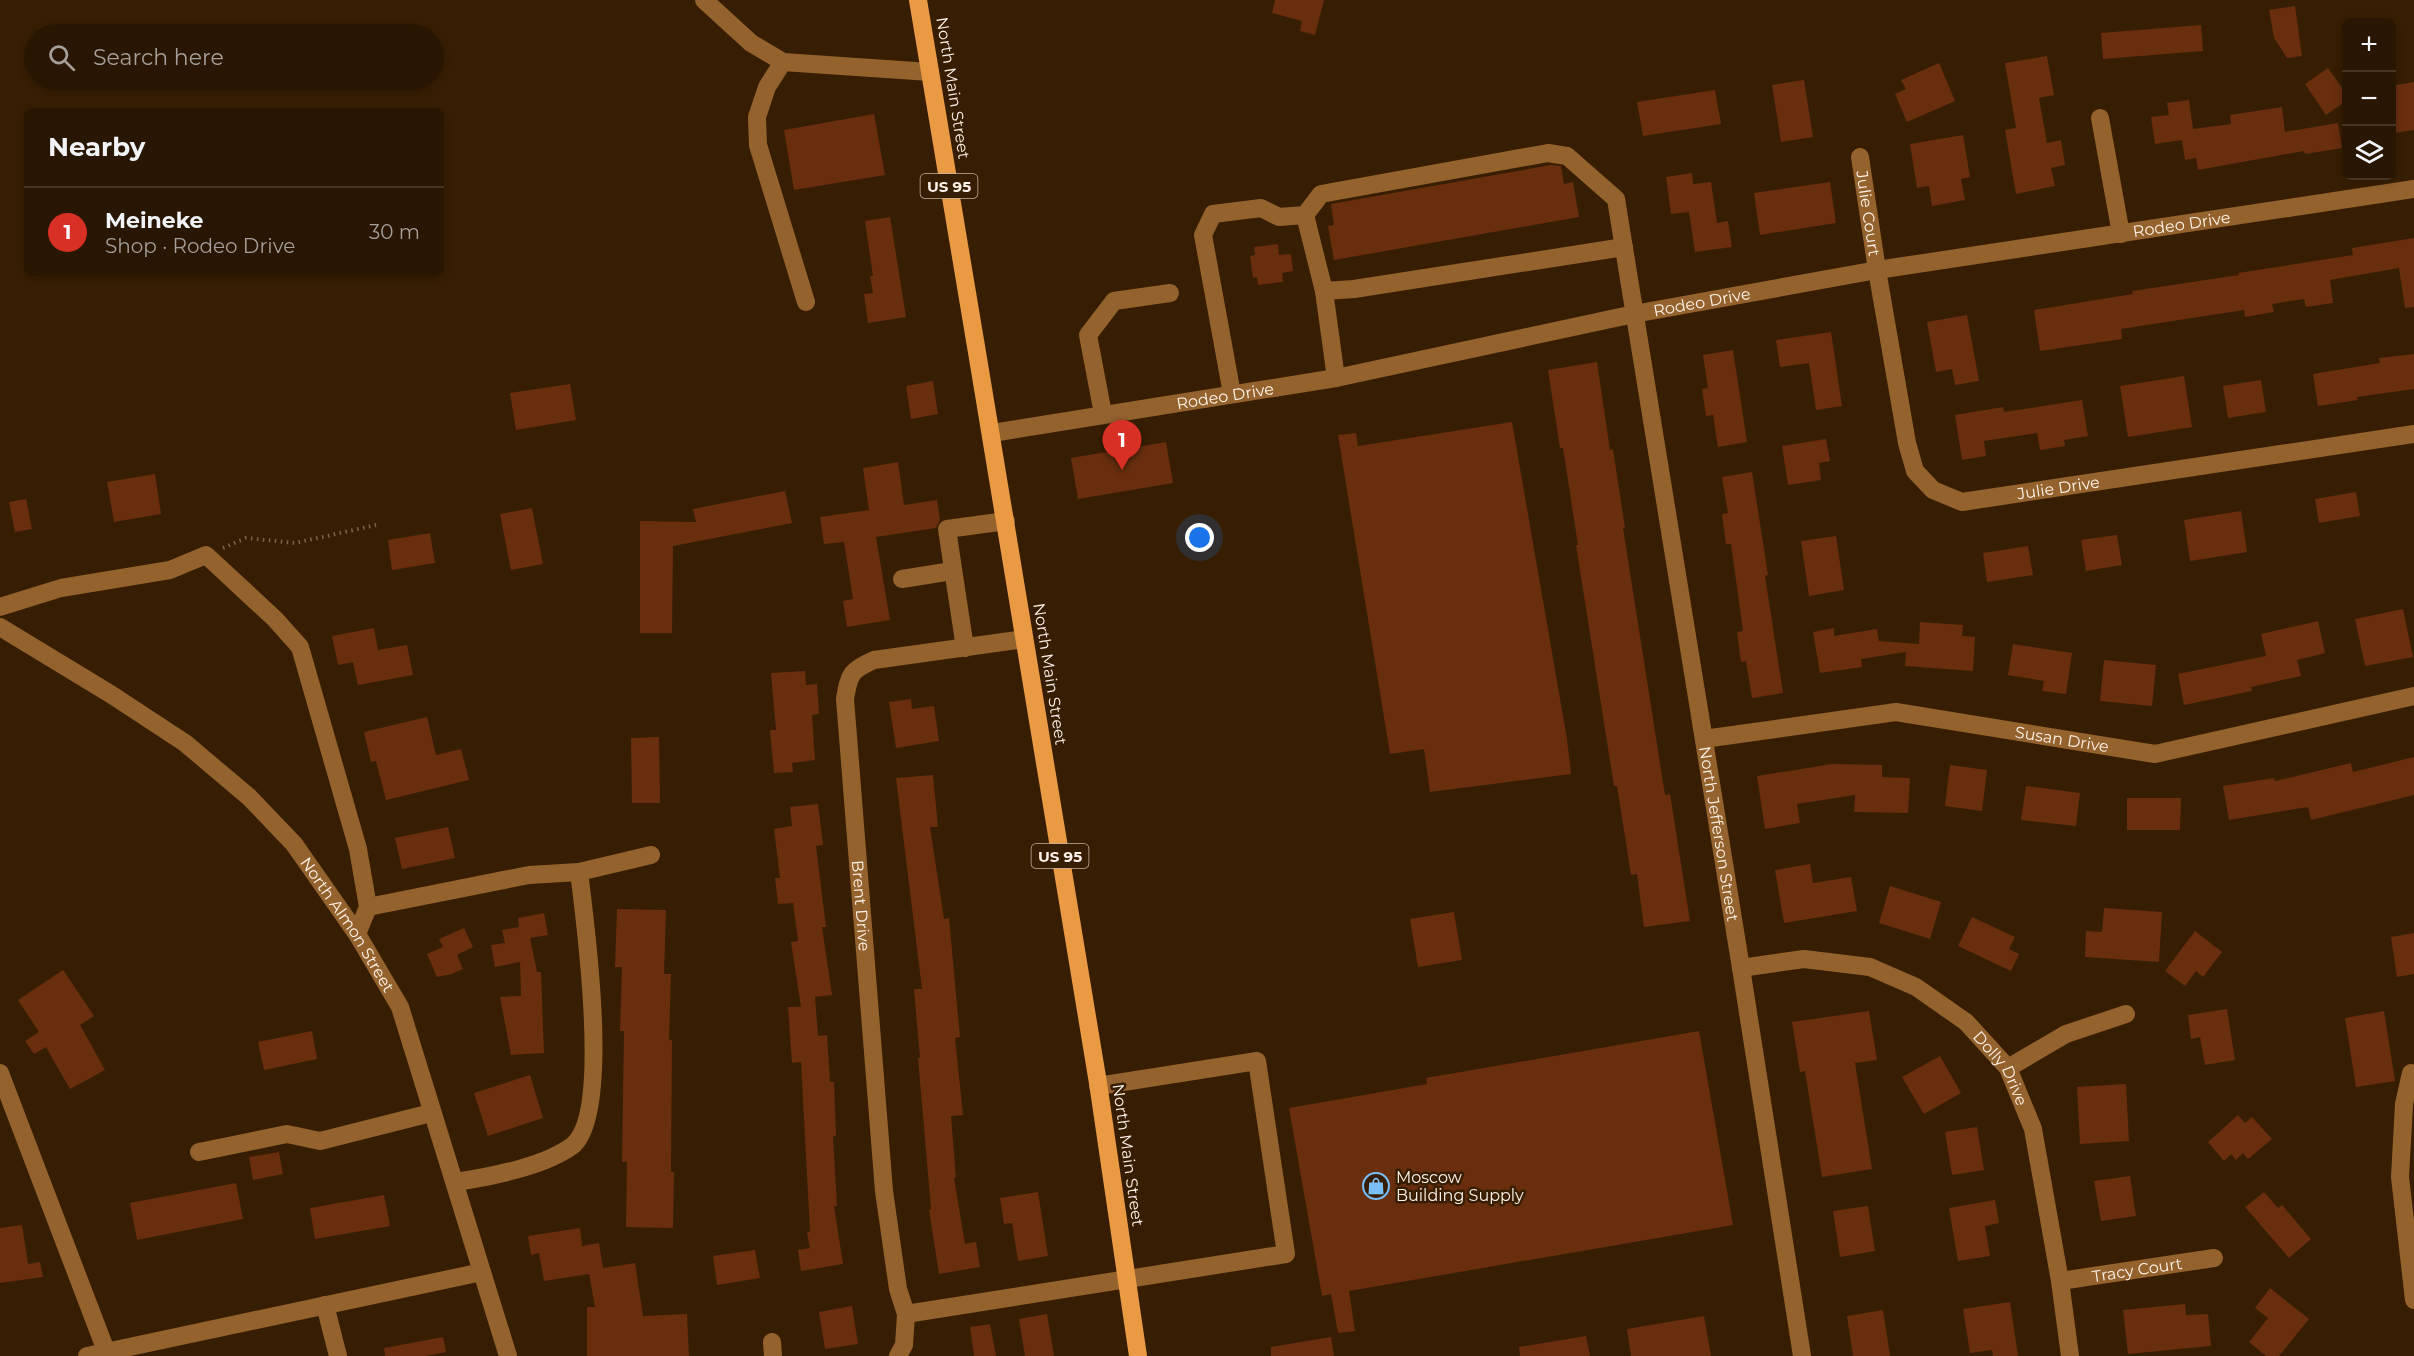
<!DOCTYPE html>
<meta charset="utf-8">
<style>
body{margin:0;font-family:Montserrat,sans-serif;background:#311f0c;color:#f1f3f6}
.controls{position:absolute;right:18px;top:18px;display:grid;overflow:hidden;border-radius:9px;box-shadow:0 3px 9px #0003}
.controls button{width:54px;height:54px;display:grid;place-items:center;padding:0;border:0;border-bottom:2px solid #453524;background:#291602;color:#f1f3f6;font:30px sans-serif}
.you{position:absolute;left:1200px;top:538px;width:21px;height:21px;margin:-15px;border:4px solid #fff;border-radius:50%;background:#1a73e8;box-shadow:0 0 0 9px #1a73e833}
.badge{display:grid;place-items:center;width:39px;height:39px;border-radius:50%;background:#d93025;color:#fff;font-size:20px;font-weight:700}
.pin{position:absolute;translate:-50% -50px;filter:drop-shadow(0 2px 3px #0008)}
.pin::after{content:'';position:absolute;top:32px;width:21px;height:18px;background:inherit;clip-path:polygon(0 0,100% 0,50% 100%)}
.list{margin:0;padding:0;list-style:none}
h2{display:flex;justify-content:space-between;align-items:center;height:78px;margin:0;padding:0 24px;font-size:26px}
h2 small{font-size:20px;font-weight:400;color:#a59f99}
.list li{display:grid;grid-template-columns:39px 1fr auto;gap:18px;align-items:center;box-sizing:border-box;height:90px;padding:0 24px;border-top:2px solid #453524}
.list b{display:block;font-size:22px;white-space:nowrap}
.list p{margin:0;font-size:20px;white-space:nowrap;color:#a59f99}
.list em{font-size:20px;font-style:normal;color:#a59f99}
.icon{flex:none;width:33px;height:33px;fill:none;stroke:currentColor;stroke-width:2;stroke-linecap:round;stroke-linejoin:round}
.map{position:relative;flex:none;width:2414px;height:1356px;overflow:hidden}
.search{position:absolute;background:#291602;box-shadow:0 3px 9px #0003;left:24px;top:24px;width:420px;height:66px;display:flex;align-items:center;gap:15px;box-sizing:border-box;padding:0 21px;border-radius:33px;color:#a59f99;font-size:22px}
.panel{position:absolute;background:#291602;box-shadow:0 3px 9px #0003;left:24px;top:108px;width:420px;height:168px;border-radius:9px}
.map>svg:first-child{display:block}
</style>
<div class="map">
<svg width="2414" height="1356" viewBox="0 0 2414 1356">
<rect width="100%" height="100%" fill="#371e02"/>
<g fill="#682e0e">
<polygon points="1275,0 1324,0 1315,35 1300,31 1302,21 1272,13"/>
<polygon points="2295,6 2302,56 2287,58 2274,38 2269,10"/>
<polygon points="2201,25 2203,51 2103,59 2101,33"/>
<polygon points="2047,56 2054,95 2039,98 2047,143 2061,140 2065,165 2051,168 2055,186 2016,194 2005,130 2016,128 2005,63"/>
<polygon points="1939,63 1955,101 1907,122 1895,94 1906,89 1901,80"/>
<polygon points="2328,68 2346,94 2346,101 2326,115 2305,84"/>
<polygon points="1804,80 1813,137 1781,142 1772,85"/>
<polygon points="2414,82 2414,130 2394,133 2391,86"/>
<polygon points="1715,90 1721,124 1643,136 1637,102"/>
<polygon points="2189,100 2193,129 2231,124 2230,115 2282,107 2285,132 2338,123 2342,148 2305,154 2304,151 2198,170 2196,158 2185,160 2182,140 2155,144 2151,117 2169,115 2167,103"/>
<polygon points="874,114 885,175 794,190 784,130"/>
<polygon points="1963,135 1970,177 1961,179 1965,200 1932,206 1929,186 1917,188 1910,144"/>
<polygon points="1551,165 1561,166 1564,184 1573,182 1579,217 1334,260 1328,226 1334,225 1331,204"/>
<polygon points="1692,173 1693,184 1711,182 1717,223 1728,221 1732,247 1695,252 1689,212 1671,214 1666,177"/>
<polygon points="1830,182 1836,223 1760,235 1754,193"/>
<polygon points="890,217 906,317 868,323 864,294 873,293 870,276 873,276 865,221"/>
<polygon points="2414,238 2414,307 2405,308 2399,268 2330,280 2333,303 2306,307 2304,299 2272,304 2274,312 2245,317 2244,310 2121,329 2122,339 2040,351 2034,310 2133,294 2132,291 2239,275 2238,273 2353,255 2352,248"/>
<polygon points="1278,244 1279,255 1291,254 1293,271 1282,273 1283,282 1258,285 1257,277 1253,278 1250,256 1255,255 1254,247"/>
<polygon points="1967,315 1979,381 1955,385 1952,369 1936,372 1927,322"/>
<polygon points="1831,332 1842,406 1816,410 1809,363 1780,367 1776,340"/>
<polygon points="1733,350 1747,442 1718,447 1713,415 1706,416 1702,389 1708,388 1703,355"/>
<polygon points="2414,354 2414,389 2357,397 2358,400 2318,406 2313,374 2380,363 2379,358"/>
<polygon points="1597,362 1610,450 1613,449 1625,528 1623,528 1665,795 1670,794 1690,921 1644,927 1637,874 1631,875 1617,786 1614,786 1576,545 1578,545 1563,448 1560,448 1548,370"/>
<polygon points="2184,376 2192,427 2128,437 2120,386"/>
<polygon points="2261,380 2266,412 2228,418 2223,386"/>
<polygon points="933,381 938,414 911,419 906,386"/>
<polygon points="570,384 576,420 516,430 510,393"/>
<polygon points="2082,400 2088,436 2064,440 2065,446 2040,450 2037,433 1984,441 1986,456 1962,460 1955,415 2003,407 2004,412"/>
<polygon points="1512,422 1567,739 1571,774 1430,792 1424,749 1390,754 1338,435 1356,433 1358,446"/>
<polygon points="1826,439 1830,461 1819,463 1821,480 1788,485 1782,446"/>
<polygon points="1166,442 1173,483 1078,499 1071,458"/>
<polygon points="898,462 904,505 937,500 940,520 936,528 876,537 890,620 847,627 843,601 853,599 844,542 824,544 820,517 869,510 863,468"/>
<polygon points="1752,472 1768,575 1765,576 1783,693 1752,698 1746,661 1741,662 1737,632 1743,631 1731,544 1726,544 1722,514 1728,513 1722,477"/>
<polygon points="155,474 161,514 114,522 107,482"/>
<polygon points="785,491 792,523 673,546 672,633 640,633 640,521 696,522 693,509"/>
<polygon points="2356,492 2360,516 2319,523 2315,499"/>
<polygon points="26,499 32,529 15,532 9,502"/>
<polygon points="532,508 543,564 511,570 500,514"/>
<polygon points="2241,511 2247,552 2190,561 2184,520"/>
<polygon points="430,533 435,563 392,570 388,540"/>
<polygon points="2117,535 2122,565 2086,571 2081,540"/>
<polygon points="1836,536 1844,590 1809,596 1801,541"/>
<polygon points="2028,546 2033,575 1987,582 1983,553"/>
<polygon points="2403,609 2413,657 2365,666 2355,619"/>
<polygon points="2318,621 2325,653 2297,660 2301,676 2251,687 2252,691 2184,705 2178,674 2266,656 2261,634"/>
<polygon points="1920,622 1963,625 1962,636 1975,637 1973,671 1905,666 1906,652 1861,659 1862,667 1820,673 1813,632 1834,628 1834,636 1877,629 1879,641 1919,644"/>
<polygon points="374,628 378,650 407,645 413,675 358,685 353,662 338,665 332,636"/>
<polygon points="2013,644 2072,653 2066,694 2042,691 2044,681 2008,675"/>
<polygon points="2104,660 2156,665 2152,706 2100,701"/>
<polygon points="805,671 806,685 817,684 819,714 812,715 815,760 792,763 793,772 774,773 770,730 776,730 771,673"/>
<polygon points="911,699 912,709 934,706 939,741 896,748 889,702"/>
<polygon points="427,717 436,755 461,749 469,780 386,800 376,761 371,762 364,732"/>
<polygon points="659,737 660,803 632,803 631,738"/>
<polygon points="2414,757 2414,795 2311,820 2308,807 2229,820 2223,786 2274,778 2275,781 2351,763 2353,772"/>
<polygon points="1832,764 1882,765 1882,777 1910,778 1908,813 1854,812 1855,795 1797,804 1800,823 1765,829 1757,776"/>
<polygon points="1950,765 1987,770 1982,811 1945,806"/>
<polygon points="933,775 938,827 930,827 944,919 949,918 960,1037 955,1038 963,1115 951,1116 956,1178 954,1178 965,1244 976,1242 980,1267 939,1274 929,1210 931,1209 918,1058 920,1058 914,989 922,989 896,778"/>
<polygon points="2026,786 2080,793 2076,826 2021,820"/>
<polygon points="2127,798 2181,798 2180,830 2127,830"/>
<polygon points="818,804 823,845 816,846 826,927 822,927 832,995 815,997 818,1036 827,1035 830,1082 834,1082 836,1136 833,1136 837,1206 834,1206 843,1264 801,1271 798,1250 810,1248 807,1232 810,1232 801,1062 792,1063 788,1007 801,1007 791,942 798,941 793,903 778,904 775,878 780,878 774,829 792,826 790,807"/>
<polygon points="448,827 455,858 402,869 395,838"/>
<polygon points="1810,864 1813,883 1851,877 1857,911 1784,923 1775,870"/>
<polygon points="1890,886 1941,902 1930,939 1879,923"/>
<polygon points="2104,908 2162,912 2159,962 2085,957 2086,931 2102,932"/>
<polygon points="617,909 666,910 664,974 671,974 669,1040 672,1040 671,1172 674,1172 673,1228 626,1227 627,1162 622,1162 624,1031 620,1031 622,967 615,967"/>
<polygon points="1454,912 1462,960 1418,967 1410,919"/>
<polygon points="544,913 548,935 530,938 537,972 541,972 544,1053 511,1055 500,997 521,996 520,962 495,967 491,945 505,943 502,930 519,927 518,918"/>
<polygon points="1972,917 2015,937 2009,949 2019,954 2011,971 1958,946"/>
<polygon points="464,928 473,947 457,955 463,969 452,974 437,977 427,954 443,947 439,939"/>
<polygon points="2195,931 2222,952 2203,977 2196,971 2185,986 2165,971"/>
<polygon points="2414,933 2414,974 2397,977 2391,937"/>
<polygon points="63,970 94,1016 80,1025 105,1070 70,1089 46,1047 34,1054 25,1041 39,1032 18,1000"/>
<polygon points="2227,1009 2235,1060 2205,1065 2200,1037 2191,1039 2188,1015"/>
<polygon points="1869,1011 1877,1060 1855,1063 1872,1169 1822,1177 1805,1071 1800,1072 1792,1022"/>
<polygon points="2384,1011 2395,1081 2356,1087 2345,1018"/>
<polygon points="312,1031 317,1059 264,1070 258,1042"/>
<polygon points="1699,1031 1733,1225 1349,1291 1355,1331 1338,1333 1331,1294 1322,1296 1289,1108 1427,1084 1426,1078"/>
<polygon points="1940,1056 1961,1093 1924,1114 1902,1077"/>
<polygon points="530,1075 543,1118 488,1136 474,1093"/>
<polygon points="2126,1084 2129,1141 2080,1144 2077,1087"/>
<polygon points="2238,1115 2245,1123 2252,1117 2272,1139 2248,1159 2243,1153 2236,1160 2231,1154 2224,1161 2208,1142"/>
<polygon points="1977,1127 1984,1170 1952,1175 1945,1132"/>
<polygon points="279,1152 283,1174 253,1180 249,1157"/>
<polygon points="2130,1176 2136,1216 2101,1221 2094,1181"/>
<polygon points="236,1183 243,1219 137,1240 130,1203"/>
<polygon points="1038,1192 1048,1256 1018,1261 1012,1223 1004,1224 1000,1198"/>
<polygon points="2264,1192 2278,1208 2282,1205 2311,1239 2289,1258 2245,1207"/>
<polygon points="384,1195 390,1226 315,1239 310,1208"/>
<polygon points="1995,1200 1999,1223 1985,1226 1990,1256 1958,1261 1949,1208"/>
<polygon points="1868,1206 1875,1251 1840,1257 1833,1211"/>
<polygon points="22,1225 28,1264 40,1262 43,1277 0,1283 0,1228"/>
<polygon points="580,1228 582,1246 599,1243 603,1268 635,1263 643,1316 687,1314 689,1356 587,1356 587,1307 595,1307 589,1274 544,1281 539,1253 531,1255 528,1236"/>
<polygon points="755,1250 760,1278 717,1285 713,1256"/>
<polygon points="2270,1288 2309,1319 2279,1356 2266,1356 2249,1342 2268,1318 2255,1308"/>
<polygon points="2010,1302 2018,1356 1993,1356 1992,1350 1970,1353 1963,1309"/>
<polygon points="2185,1304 2186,1315 2208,1314 2211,1346 2128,1354 2123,1310"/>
<polygon points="852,1306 858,1344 825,1349 819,1312"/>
<polygon points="1883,1310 1890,1356 1853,1356 1847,1316"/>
<polygon points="1047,1314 1054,1356 1025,1356 1019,1319"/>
<polygon points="1704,1316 1711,1356 1631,1356 1627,1329"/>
<polygon points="990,1324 996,1356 974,1356 970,1327"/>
<polygon points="1586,1336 1590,1356 1520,1356 1519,1347"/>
<polygon points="443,1337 446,1352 425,1356 385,1356 384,1348"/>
<polygon points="1331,1337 1334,1356 1271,1356 1271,1347"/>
</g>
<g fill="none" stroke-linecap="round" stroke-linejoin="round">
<polyline stroke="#79644e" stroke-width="4" stroke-dasharray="1.5 4.5" stroke-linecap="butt" points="223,548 246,538 295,543 376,525"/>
<g stroke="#94622d" stroke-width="18">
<polyline points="704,0 751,43 783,62 767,87 757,117 758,145 806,302"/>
<polyline points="783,62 930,72"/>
<polyline points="2100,118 2121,234"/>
<path id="s1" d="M1860,157L1877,270L1907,443L1915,471L1933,490L1962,502L2414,434"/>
<polyline points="1305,215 1324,291"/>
<polyline points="1336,378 1324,291 1354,289 1624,247"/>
<path id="s2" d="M1232,394L1203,235L1213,214L1261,208L1279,217L1305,215L1321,194L1548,153L1567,156L1616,199L1741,968L1802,1356"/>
<polyline points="1103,414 1088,335 1114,301 1170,293"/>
<path id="s3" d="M992,433L1336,378L1634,314L1877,270L2414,189"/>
<polyline points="902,579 952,571"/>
<polyline points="0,607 61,588 170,570 206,555 275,619 300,647 358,849 368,907 357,934"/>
<path id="s4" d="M0,627L112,695L185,743L249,797L294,844L357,934L400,1007L508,1356"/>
<path id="s5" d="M1024,639L874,660C851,670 849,674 845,699L884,1191L898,1289L906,1314L1286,1254L1257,1061L1098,1086"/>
<polyline points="965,648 947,529 1006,521"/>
<path id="s6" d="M1704,739L1896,712L2155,754L2414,696"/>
<polyline points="368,907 529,875 579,872 651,855"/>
<path id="s7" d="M1741,968L1804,959L1870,967L1916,987L1966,1022L2008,1068L2033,1129L2060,1281L2070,1356"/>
<polyline points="2008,1068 2066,1034 2126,1014"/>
<polyline points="0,1073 108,1356"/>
<polyline points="2411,1073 2404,1104 2400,1177 2414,1300"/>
<polyline points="199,1152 287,1134 320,1141 431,1113"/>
<path d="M455,1182C489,1177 543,1167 572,1146C612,1115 585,921 579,872"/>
<path id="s8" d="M2060,1281L2214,1258"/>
<polyline points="325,1305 338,1356"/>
<polyline points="772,1342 773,1356"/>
<polyline points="87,1356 482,1272"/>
<polyline points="898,1356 904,1345 906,1314"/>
</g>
<path stroke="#ea9a43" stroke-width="18" d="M918,0C978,361 1040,722 1098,1083C1112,1174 1124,1265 1138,1356"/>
</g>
<defs>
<symbol id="shop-ring" viewBox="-11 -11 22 22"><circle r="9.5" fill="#371e02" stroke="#7abff8" stroke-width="1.5"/><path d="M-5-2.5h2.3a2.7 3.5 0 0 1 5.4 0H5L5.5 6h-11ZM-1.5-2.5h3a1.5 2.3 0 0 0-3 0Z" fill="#7abff8"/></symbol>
</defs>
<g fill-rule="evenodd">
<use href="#shop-ring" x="1361" y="1171" width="30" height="30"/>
</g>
<g text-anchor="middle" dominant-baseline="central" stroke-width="5" stroke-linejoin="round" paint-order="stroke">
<g fill="#371e02" stroke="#c2b2a3" stroke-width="1.5">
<rect x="920.5" y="174" width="57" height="24" rx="4.5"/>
<rect x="1031.5" y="844" width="57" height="24" rx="4.5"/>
</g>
<g font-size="15" font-weight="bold" fill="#fef2e8">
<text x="949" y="186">US 95</text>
<text x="1060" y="856">US 95</text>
</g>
<g font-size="16" fill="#fef2e8" stroke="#371e02">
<text transform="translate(953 88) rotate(81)">North Main Street</text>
<text stroke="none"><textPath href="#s1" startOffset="57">Julie Court</textPath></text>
<text stroke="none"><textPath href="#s3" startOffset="1208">Rodeo Drive</textPath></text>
<text stroke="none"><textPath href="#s3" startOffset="722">Rodeo Drive</textPath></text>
<text stroke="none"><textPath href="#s3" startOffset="236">Rodeo Drive</textPath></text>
<text stroke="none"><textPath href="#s1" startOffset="474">Julie Drive</textPath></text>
<text transform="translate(1050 674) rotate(81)">North Main Street</text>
<text stroke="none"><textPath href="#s6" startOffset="362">Susan Drive</textPath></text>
<text stroke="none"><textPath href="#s2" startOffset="1264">North Jefferson Street</textPath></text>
<text stroke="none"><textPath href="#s5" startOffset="411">Brent Drive</textPath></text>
<text stroke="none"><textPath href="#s4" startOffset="464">North Almon Street</textPath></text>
<text stroke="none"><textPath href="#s7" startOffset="300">Dolly Drive</textPath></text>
<text transform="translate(1128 1155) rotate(82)">North Main Street</text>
<text stroke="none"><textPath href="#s8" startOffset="78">Tracy Court</textPath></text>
</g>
<g font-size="16" fill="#fef2e8" stroke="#371e02" text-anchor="start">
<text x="1396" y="1177">Moscow<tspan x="1396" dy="18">Building Supply</tspan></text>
</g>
</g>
</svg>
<div class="controls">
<button>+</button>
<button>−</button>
<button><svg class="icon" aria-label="layers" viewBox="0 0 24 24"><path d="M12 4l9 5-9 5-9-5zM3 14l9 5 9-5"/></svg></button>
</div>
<div class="you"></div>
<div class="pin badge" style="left:1122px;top:470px">1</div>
<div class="search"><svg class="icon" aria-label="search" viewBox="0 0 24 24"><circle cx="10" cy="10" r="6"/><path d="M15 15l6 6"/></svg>Search here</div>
<section class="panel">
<h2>Nearby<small></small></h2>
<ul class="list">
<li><span class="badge">1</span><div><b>Meineke</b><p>Shop · Rodeo Drive</p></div><em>30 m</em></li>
</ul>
</section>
</div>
